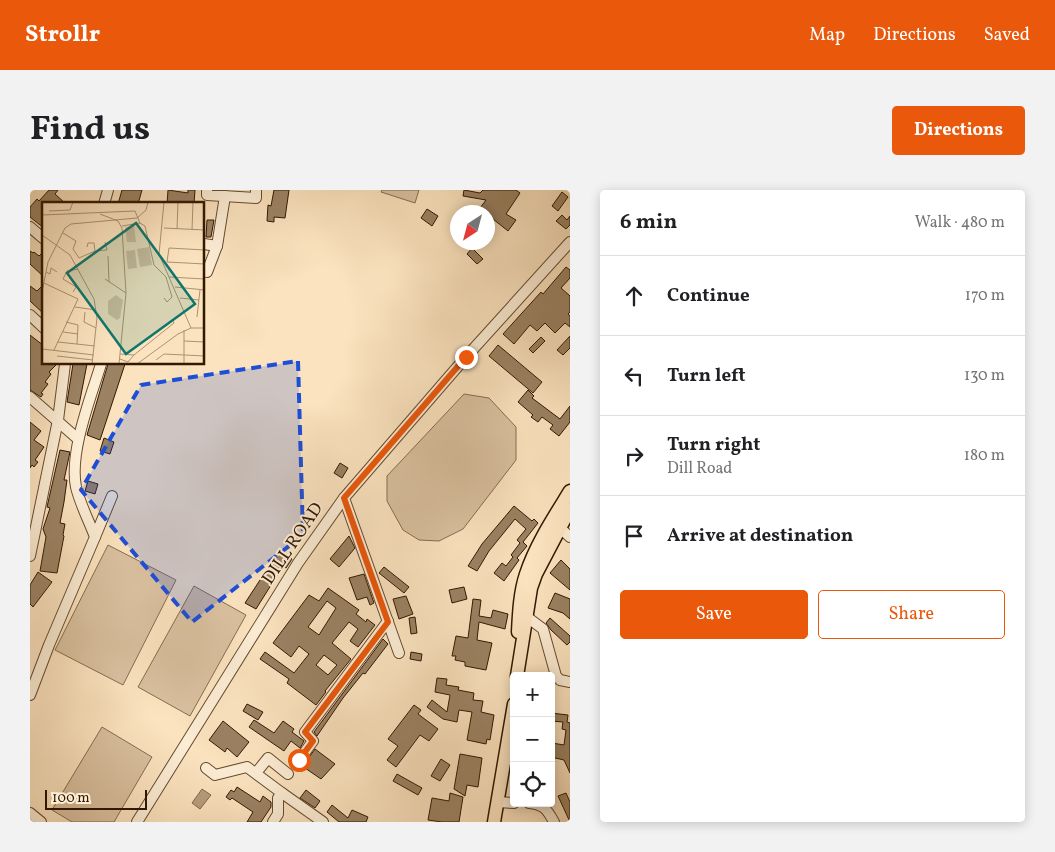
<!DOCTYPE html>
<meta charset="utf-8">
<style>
body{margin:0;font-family:Vollkorn,serif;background:#f2f2f2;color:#202124}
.controls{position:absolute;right:15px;bottom:15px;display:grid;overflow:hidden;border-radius:5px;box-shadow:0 2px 12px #0003}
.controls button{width:45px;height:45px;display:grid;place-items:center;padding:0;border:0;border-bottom:1px solid #e0e0e0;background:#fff;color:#202124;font:25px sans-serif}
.compass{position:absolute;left:420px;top:15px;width:45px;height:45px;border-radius:50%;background:#fff;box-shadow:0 2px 12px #0003;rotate:216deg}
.scale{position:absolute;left:15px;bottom:12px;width:102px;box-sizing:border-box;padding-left:5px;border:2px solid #331800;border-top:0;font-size:14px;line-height:18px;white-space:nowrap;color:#331800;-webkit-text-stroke:4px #fcedd5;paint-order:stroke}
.stop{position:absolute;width:15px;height:15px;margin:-11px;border:4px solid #ea580c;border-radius:50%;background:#fff}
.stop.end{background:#ea580c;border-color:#fff;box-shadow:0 1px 5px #0008}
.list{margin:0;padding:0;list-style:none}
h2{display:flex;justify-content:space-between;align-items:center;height:65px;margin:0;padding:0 20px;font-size:21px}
h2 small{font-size:16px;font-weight:400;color:#757577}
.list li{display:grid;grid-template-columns:32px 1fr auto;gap:15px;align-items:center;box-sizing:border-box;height:80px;padding:0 20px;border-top:1px solid #e0e0e0}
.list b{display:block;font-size:19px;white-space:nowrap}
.list p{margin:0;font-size:16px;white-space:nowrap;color:#757577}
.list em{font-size:16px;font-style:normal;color:#757577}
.actions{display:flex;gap:10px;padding:15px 20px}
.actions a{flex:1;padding:11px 0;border:1px solid #ea580c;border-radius:5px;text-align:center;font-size:18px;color:#ea580c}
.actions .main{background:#ea580c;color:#fff}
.icon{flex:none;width:28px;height:28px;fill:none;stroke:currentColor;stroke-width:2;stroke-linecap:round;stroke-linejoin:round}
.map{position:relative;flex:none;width:540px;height:632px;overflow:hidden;border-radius:5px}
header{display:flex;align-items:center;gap:30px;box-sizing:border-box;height:70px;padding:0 25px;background:#ea580c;color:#fff}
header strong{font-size:24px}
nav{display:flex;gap:28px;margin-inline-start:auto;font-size:18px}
.intro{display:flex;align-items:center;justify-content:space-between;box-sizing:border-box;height:120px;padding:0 30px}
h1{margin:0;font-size:35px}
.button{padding:12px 22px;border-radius:5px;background:#ea580c;color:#fff;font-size:18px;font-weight:700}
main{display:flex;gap:30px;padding:0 30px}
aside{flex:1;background:#fff;border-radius:5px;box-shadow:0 2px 12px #0003}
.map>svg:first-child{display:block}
</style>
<header>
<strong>Strollr</strong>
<nav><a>Map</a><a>Directions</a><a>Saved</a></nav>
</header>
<div class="intro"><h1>Find us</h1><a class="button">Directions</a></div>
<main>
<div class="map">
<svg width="540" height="632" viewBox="0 0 540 632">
<rect width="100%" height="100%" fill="#fbe3bf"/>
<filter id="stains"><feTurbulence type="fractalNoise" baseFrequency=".004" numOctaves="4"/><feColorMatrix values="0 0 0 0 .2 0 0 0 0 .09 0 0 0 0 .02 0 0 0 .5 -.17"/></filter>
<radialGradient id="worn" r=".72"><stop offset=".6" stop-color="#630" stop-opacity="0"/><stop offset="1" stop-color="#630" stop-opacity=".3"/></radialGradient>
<g fill="#d9c09f" stroke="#866c50">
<polygon points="352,0 389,0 385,13 351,2"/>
<polygon points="434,204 459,208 486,237 486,270 433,339 409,351 389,350 373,340 357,311 357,286"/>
<polygon points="78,355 146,390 93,495 25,460"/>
<polygon points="164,396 216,425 160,526 108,497"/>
<polygon points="72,537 122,567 84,632 42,632 22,620"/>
</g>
<polygon fill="#b79e7e" stroke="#82684c" points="172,599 181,605 170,619 162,613"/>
<g fill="#9b8263" stroke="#331800" fill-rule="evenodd">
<polygon points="19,0 28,0 25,4 36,14 14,14 14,38 0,27 0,17 7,9 9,11"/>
<polygon points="92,0 112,0 108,14 88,14"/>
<polygon points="138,0 158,3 158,0 165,0 164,14 137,14"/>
<polygon points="244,0 259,0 255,28 244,27 244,32 237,31 238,15 241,16"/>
<polygon points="434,0 450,3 453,0 486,0 490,3 476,24 486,30 478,41 458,25 458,22 447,22 456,10 433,6"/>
<polygon points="532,2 538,7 528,21 522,16"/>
<polygon points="397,19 408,26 402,36 391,28"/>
<polygon points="532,25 537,30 540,26 540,35 536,39 526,31"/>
<polygon points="177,30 184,30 181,47 176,47"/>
<polygon points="442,58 453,69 447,74 437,64"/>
<polygon points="0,61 3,63 4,62 9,66 14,61 14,87 0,74"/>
<polygon points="536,77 540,80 540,88 531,98 540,106 540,122 538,124 540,126 540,137 535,133 525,143 515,133 507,141 500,135 484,154 473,144 511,102 513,104"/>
<polygon points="14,94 14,124 0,111 0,96 7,101"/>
<polygon points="0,145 14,156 14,174 27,174 19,182 21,184 15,192 18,194 11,203 13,204 11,207 0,200"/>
<polygon points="540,146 540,158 533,165 527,160"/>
<polygon points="511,147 515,151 503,163 499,159"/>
<polygon points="468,155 512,192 503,203 459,166"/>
<polygon points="43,174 57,174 49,215 37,212"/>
<polygon points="78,174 95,174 70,250 57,245"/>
<polygon points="498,200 504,206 502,208 530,229 540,216 540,232 529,246 520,239 523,235 512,227 508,232 501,227 503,225 488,212"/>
<polygon points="0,232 11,241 4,250 14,257 5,270 8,272 4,277 2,275 0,278"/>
<polygon points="74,248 84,252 80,264 70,261"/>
<polygon points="30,260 40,262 34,290 37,290 34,312 30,333 35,334 33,345 34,346 27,383 10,381 16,347 13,339 20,318 17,317"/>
<polygon points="310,273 318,278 312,288 304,283"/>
<polygon points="58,291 68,294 65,304 55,301"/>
<polygon points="484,316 502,331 504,329 508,333 493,352 497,356 487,368 489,370 474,391 464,383 472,373 476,376 483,367 481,365 490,353 487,350 496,339 485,329 459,361 447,381 438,376 452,354"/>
<polygon points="319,346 325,358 309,377 300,369"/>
<polygon points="249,361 262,369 256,378 253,376 226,419 215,413"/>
<polygon points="531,370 540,379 540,400 520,383"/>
<polygon points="354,377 379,397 374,403 349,383"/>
<polygon points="8,382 22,392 3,417 0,414 0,395"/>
<polygon points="334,384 344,413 340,415 337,407 327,410 319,388"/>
<polygon points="434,397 437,409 422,413 419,400"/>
<path d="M298,398L329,420L326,424L336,432L337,429L345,435L328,457L320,451L328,439L319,432L302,453L321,469L295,501L296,502L286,515L257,493L259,489L230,469L235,462L264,483L279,464L269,456L261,467L243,453L279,405L289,411ZM297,411L306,418L289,445L278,437ZM294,465L307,475L298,485L286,475Z"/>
<polygon points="525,403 540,409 540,429 533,423 518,418"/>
<polygon points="376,406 383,424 369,429 363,409"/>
<polygon points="443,409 451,410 449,426 461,428 463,420 478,424 475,439 449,432 447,450 462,453 456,480 435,476 435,472 425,470 426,466 422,466 426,446 438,448"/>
<polygon points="385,427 387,443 381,444 379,428"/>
<polygon points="520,428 540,446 540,452 537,455 521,440 516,433"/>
<polygon points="353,449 358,454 335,484 333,483 313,508 287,546 284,542"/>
<polygon points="381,462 392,464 391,471 380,469"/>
<polygon points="407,488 417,489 416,495 429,497 428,500 444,503 443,510 453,511 451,522 464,525 460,550 457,549 456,554 437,550 442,522 429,520 427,532 413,529 397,517 402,510 417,522 420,505 405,502"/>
<polygon points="217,514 233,522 228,530 213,521"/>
<polygon points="384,515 391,520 388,524 408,539 399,551 390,545 366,577 357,570 368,556 358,549"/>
<polygon points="521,523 538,525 537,532 540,533 540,583 534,570 521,567 522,553 534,555 536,540 532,539 533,532 521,531"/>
<polygon points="224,530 244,543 253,531 264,539 262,542 274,551 270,558 261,551 254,561 219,537"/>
<polygon points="193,531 219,552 207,567 197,558 195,562 179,550"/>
<polygon points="285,559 305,574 291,589 275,578 273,580 267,577 274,574"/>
<polygon points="430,564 452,568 448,597 437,595 435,606 424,599"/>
<polygon points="411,569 420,575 410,591 401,586"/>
<polygon points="367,584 392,598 388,605 363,591"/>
<polygon points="207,597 230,612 233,606 241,612 241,617 231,632 217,632 223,622 202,608 200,610 196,607 201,600 204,602"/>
<polygon points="276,600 290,611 285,618 270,608"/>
<polygon points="420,603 433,607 429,632 412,632 398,630 402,608 419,611"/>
<polygon points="536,603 540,612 540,632 528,606"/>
<polygon points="302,615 318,628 322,620 338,627 336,632 309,632 297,622"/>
</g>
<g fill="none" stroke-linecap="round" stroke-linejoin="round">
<defs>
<g id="minor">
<polyline points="177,0 177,5 226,8 226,0"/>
<polyline points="74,14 78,0"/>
<polyline points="0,37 14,49"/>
<polyline points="174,54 187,56 195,6"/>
<polyline points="177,82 187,56"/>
<polyline points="0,125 14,138"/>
<polyline points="0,207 48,249"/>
<polyline points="314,308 369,463"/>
<polyline points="529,337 540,347"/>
<polyline points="65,347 82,306"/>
<polyline points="0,366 28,230 35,174"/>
<polyline points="497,427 513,439 526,486 530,490 540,492"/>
<path d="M0,505L19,455L65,347C59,331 50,314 46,297C39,262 61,207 71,174"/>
<polyline points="269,570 283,551 275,542 358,431"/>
<polyline points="176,578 185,585 217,577 252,603"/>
<polyline points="226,583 238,568 258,584"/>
<polyline points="467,612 484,613"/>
<path d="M499,613C513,614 517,619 524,632"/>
<polyline points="0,623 11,632"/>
<polyline points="107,632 268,373 314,308 436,167 540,52"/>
<polyline points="243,632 248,624 248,608 252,603 293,632"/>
</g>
<g id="major">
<path d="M488,442C489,422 490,402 496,384C506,354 524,327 540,301"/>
<polyline points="487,486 501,398 506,384 540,319"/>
<polyline points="464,632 484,514"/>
</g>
</defs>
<use href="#minor" stroke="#654b30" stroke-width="12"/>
<use href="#major" stroke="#331800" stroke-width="15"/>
<use href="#minor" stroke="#fcedd5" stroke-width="10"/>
<use href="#major" stroke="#fbe3bf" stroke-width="12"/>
</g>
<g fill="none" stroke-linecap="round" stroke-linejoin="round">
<polyline stroke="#ea580c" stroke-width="6" points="269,570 283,551 275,542 358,432 314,308 436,167"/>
</g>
<path fill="#1d4ed8" fill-opacity="0.2" stroke="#1d4ed8" stroke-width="4" stroke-dasharray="10 6" stroke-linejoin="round" d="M268,171L273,345L162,432L51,300L111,195Z"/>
<g text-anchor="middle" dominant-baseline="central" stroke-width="4" stroke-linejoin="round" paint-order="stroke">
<g font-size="18" fill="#331800" stroke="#fcedd5">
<text transform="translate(263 354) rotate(-56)">DILL ROAD</text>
</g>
</g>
<g transform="translate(12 12)">
<rect width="162" height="162" fill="#fbe3bf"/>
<path d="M92,24L94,40H85L83,25ZM107,45L110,63L98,65L95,47ZM93,48L95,66L86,67L84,49ZM74,93L81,98L78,116L75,118L66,112V99Z" fill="#d9c09f"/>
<path fill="none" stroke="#ab9273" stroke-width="1" d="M122,0L117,52L149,126M7,9L28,8L31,0M58,12L76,19L80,26L84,91L77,162M0,13L93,9L98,21L103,24L112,63L124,75L130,95L125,100L122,96M80,24L98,21M122,26L163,28M135,27L136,0M150,28L151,0M21,31L34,39L31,47L37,56L53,49L52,41H46L45,45M0,33L28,53L52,97L55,116L50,162M53,49L65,48L63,40M66,54L67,80M125,60L127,46L163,48M125,60L163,62M4,70L8,72L9,66L15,70M127,75L163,77M63,77L84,91M2,81L36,97L12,148M133,85L163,88M0,90L6,60L23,26L29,22L95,16L104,8L106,0M31,90L34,85L21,77L25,69L36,67M138,96L157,98M33,105L54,108M43,110L42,120L54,126M155,115L158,88M24,120L36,123L35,142M142,128V162M21,130L36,132M142,139L163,140M16,140L53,144M0,147L52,153M78,152L92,153L132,121L130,117M15,154L51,158M78,157L86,160L92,153M114,158L122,152L163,154M95,162L136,132L149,126H163"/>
<path fill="#0f766e" fill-opacity="0.15" stroke="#0f766e" stroke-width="2.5" d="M94,21L153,102L84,152L25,71Z"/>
<rect width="162" height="162" fill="none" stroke="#331800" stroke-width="2.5"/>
</g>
<rect width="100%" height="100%" filter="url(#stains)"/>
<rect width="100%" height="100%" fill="url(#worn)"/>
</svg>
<div class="controls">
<button>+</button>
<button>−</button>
<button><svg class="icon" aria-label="locate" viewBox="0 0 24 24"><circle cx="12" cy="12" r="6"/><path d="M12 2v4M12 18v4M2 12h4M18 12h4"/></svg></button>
</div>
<svg class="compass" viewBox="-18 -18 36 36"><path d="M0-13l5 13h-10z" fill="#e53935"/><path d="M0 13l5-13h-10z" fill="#757577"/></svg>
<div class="scale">100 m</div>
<div class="stop" style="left:269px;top:570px"></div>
<div class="stop end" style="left:436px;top:167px"></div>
</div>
<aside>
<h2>6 min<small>Walk · 480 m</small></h2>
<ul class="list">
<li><svg class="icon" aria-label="ahead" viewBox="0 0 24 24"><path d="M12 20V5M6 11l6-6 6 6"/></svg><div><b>Continue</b></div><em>170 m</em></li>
<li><svg class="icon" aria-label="left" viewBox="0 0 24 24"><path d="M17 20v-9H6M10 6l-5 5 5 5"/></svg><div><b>Turn left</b></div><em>130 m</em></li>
<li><svg class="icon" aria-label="right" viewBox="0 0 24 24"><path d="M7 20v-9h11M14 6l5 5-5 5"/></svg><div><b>Turn right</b><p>Dill Road</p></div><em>180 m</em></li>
<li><svg class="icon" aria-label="arrive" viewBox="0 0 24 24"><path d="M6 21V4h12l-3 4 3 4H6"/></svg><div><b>Arrive at destination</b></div></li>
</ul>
<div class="actions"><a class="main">Save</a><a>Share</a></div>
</aside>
</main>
